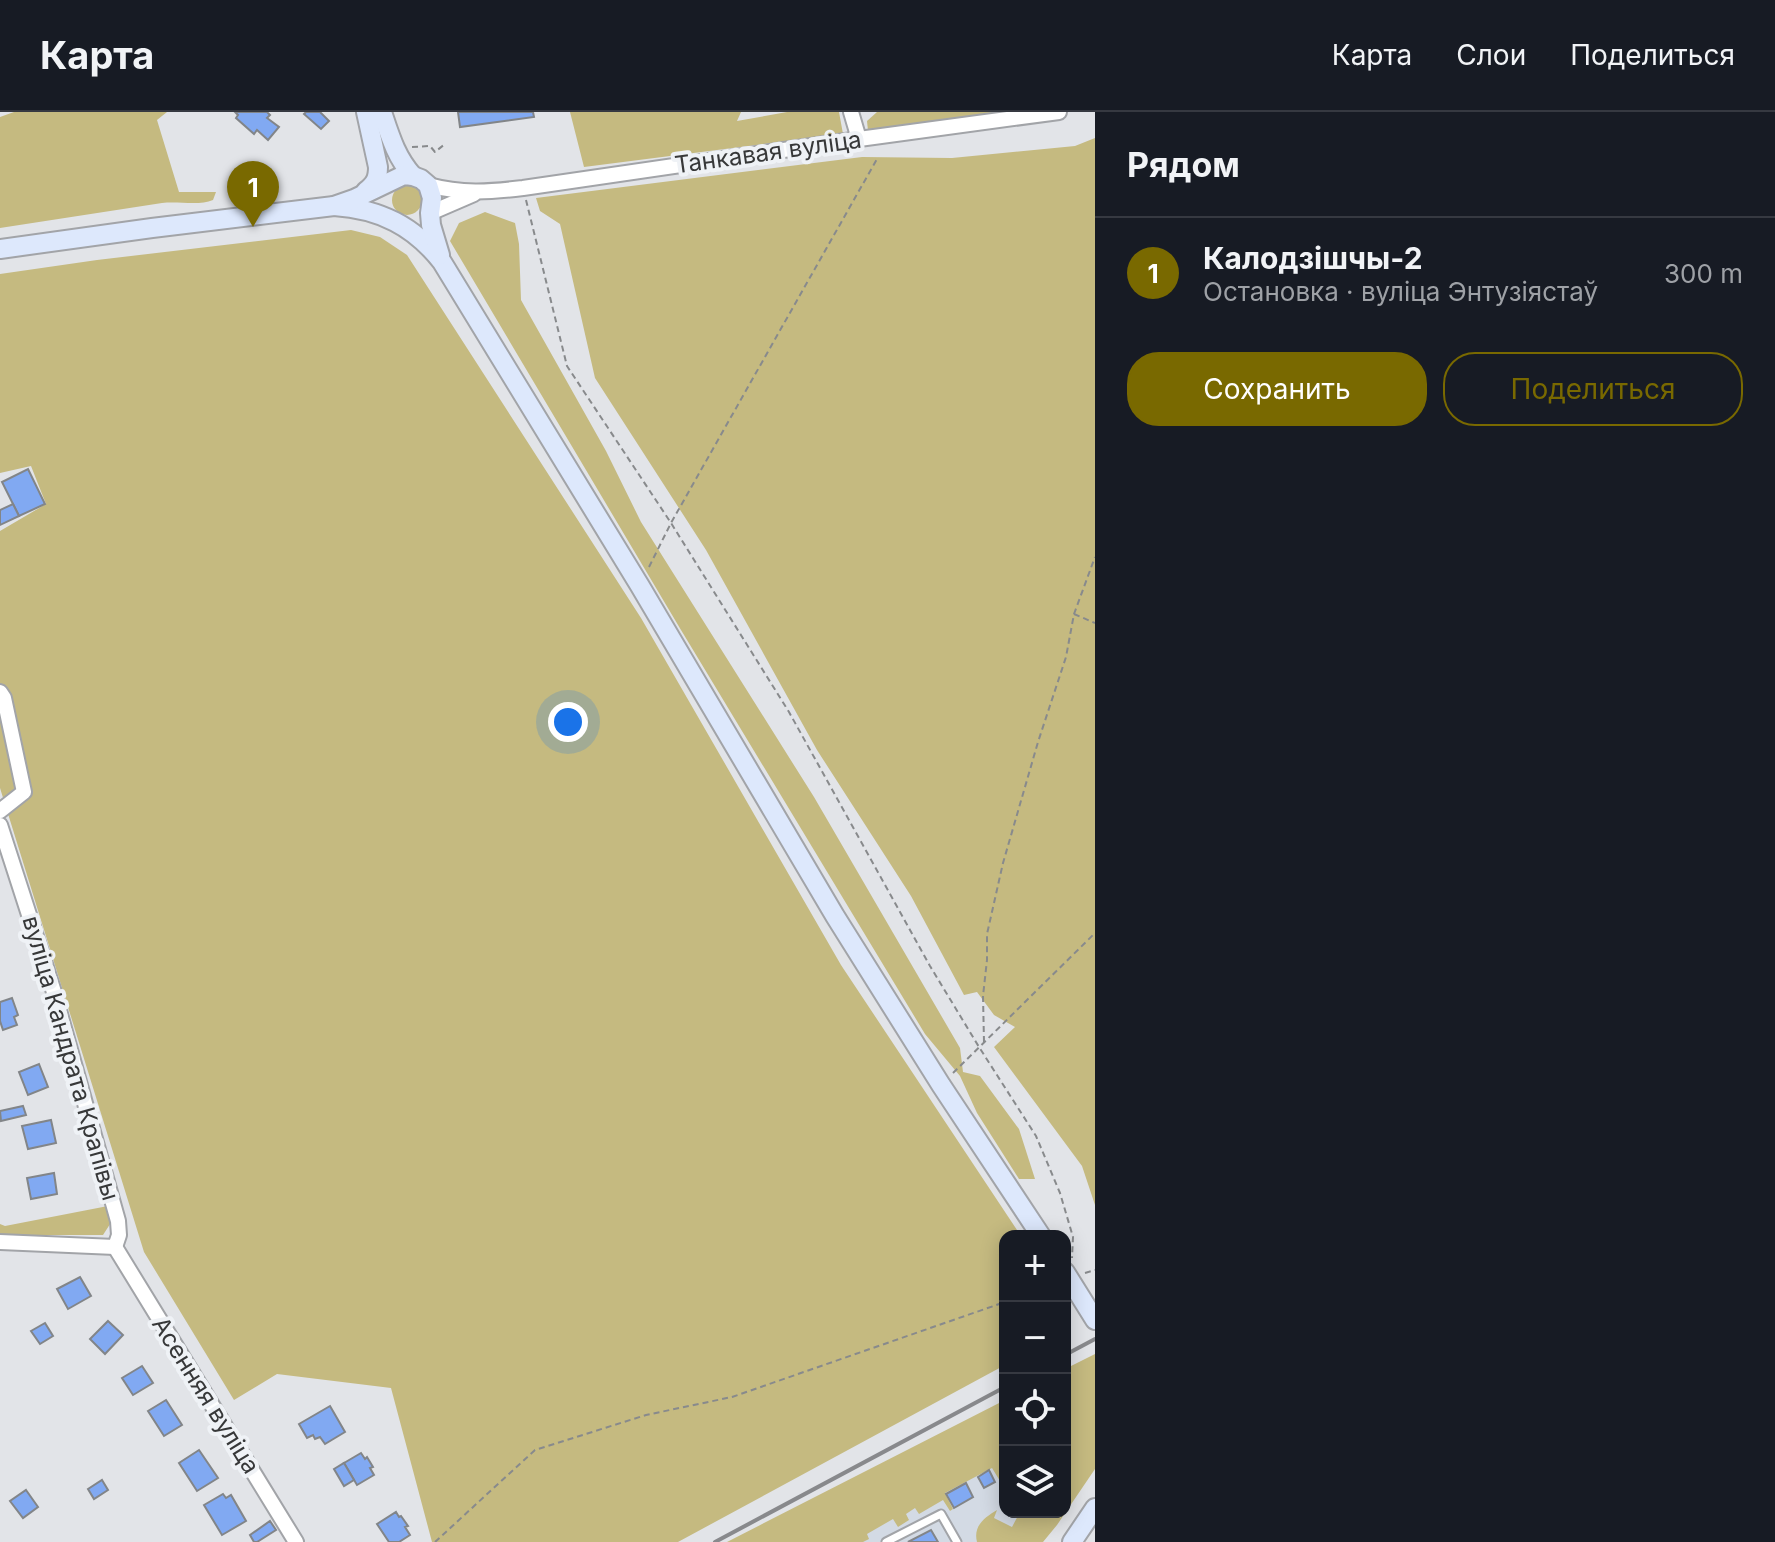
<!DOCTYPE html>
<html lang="ru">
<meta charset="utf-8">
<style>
body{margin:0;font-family:Inter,sans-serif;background:#20242c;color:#f1f3f6}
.controls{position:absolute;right:24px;bottom:24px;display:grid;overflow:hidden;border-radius:16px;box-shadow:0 4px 20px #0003}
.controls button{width:72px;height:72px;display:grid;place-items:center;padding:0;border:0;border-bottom:2px solid #363941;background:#171b24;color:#f1f3f6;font:40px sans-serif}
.you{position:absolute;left:568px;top:610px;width:28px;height:28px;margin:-20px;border:6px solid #fff;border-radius:50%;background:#1a73e8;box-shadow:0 0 0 12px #1a73e833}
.badge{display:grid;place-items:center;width:52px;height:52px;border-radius:50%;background:#796900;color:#fff;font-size:26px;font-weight:700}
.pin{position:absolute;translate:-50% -66px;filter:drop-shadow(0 2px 4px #0008)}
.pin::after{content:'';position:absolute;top:42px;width:28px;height:24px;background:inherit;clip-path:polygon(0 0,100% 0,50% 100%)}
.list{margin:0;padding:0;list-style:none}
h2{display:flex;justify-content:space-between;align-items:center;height:104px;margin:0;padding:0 32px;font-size:34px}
h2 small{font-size:26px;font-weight:400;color:#9ea1a6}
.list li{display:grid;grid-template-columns:52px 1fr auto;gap:24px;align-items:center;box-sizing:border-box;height:112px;padding:0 32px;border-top:2px solid #363941}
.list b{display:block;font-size:30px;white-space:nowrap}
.list p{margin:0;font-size:26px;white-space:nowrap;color:#9ea1a6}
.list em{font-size:26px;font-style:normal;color:#9ea1a6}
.actions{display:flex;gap:16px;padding:24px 32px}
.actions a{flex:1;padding:18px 0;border:2px solid #796900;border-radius:32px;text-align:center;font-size:28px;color:#796900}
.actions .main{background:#796900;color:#fff}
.icon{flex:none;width:44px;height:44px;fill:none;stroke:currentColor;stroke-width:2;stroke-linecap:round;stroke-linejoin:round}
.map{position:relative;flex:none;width:1095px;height:1430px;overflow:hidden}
header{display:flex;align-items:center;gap:48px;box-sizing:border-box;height:112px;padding:0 40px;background:#171b24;border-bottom:2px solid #363941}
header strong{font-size:38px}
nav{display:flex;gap:44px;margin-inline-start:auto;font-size:28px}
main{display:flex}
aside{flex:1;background:#171b24}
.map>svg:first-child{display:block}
</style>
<header>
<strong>Карта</strong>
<nav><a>Карта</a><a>Слои</a><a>Поделиться</a></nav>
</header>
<main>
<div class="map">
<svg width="1095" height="1430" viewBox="0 0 1095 1430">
<rect width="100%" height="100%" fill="#e2e4e8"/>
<polygon fill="#d3dae4" points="962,1345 1005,1356 1005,1400 1044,1400 1018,1430 833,1430"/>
<g fill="#c5ba80">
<path d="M14,0H167L157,8L179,80H216L213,88C199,94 179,89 162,91L0,116V5Z"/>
<polygon points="570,0 741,0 737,9 787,0 839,0 843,22 584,55"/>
<polygon points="877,0 1034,0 868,19 867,9"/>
<polygon points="1095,26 1095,1093 1082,1054 994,935 1015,915 994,903 977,880 964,883 911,784 817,638 706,438 595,266 560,112 540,99 536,86 862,45 952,46 1075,34"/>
<circle cx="407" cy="88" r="15"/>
<polygon points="485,100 515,111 519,132 521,188 606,339 641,410 814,685 960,936 963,960 980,964 1019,1017 1035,1067 1019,1067 977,1001 960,964 925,922 681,518 450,129 459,111"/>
<polygon points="351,118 380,125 407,143 641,506 841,853 1021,1124 1005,1124 1005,1253 678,1430 432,1430 391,1276 277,1262 234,1288 144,1140 0,676 0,419 46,392 31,354 0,361 0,162 97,148"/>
<polygon points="108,1094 112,1109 103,1123 0,1123 0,1112 5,1114"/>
<path d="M1095,1242V1357L1057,1413L1043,1430H977C973,1414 984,1406 997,1398L994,1406L1012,1415L1020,1400H1065V1257Z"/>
<polygon points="1005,1288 1005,1367 1000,1369 992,1356 945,1381 953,1397 950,1399 943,1388 919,1402 915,1396 906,1402 909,1408 898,1415 893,1407 867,1422 869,1427 863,1430 727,1430"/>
</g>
<g fill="#81a9f2" stroke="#828588" stroke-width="2">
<polygon points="235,0 267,0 270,3 267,6 279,15 268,28 257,18 254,22 236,6 238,3"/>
<polygon points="306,0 320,0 329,9 321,17 304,2"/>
<polygon points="458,0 533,0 534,5 460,15"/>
<polygon points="28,357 45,392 19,404 2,370"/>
<polygon points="13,392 19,404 0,413 0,398"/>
<polygon points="12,886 18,903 14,905 17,913 3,918 0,909 0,890"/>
<polygon points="39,952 48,975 28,983 19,960"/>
<polygon points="23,994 26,1003 1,1009 0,999"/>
<polygon points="51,1008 56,1031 28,1037 22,1014"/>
<polygon points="54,1061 57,1082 31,1087 27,1066"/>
<polygon points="80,1165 91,1184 68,1197 57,1177"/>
<polygon points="108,1209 123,1223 105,1242 90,1227"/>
<polygon points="45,1211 53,1224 40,1232 31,1219"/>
<polygon points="142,1254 153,1271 133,1283 122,1266"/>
<polygon points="166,1288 182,1313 164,1324 148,1299"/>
<polygon points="330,1294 345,1320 325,1332 320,1325 315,1327 313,1323 307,1326 299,1312"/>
<polygon points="199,1338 218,1366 197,1379 179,1351"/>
<polygon points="361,1341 365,1347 367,1345 373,1355 370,1356 374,1363 357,1373 344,1351"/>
<polygon points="344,1351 354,1368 344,1374 334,1357"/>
<polygon points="989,1358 995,1370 984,1376 978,1365"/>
<polygon points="102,1368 108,1378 94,1387 88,1377"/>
<polygon points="966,1371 973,1385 954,1396 946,1382"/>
<polygon points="26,1378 38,1395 23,1406 10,1389"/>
<polygon points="223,1382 226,1386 231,1383 246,1409 222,1423 204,1393"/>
<polygon points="396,1400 399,1405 401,1404 408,1414 405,1415 410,1423 399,1430 389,1430 377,1412"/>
<polygon points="270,1409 276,1418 257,1430 254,1430 250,1423"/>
<polygon points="931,1418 938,1430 908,1430"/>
</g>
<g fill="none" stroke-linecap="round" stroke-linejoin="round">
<defs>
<polyline id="lane" points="886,1430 941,1402 957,1430"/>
<g id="street">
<polyline points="851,0 859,27"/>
<path d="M428,73C462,82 489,80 523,76L859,27L1059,0"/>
<polyline points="430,101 474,82"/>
<polyline points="0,580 4,586 24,680 0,699"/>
<polyline points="0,713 53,877 118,1109 119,1123 115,1135"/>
<polyline points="0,1130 115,1135"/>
<polyline points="115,1135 296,1430"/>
</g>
<g id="secondary">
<path d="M366,0L378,55C378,67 375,72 366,79"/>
<path d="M382,0C390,24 396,45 413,64"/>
<path d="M334,94C380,97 414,114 442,150L640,474L835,804L941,973L1041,1124"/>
<polyline points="0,137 152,116 334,94 354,87 404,63 413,64 421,67 428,73 432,86 430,101 431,113 440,143"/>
<polyline points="1065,1160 1095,1208"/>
<polyline points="1072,1430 1095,1396"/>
</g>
</defs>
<use href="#lane" stroke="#a2a4a8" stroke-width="11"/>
<use href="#street" stroke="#a2a4a8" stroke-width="18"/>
<use href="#secondary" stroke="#a2a4a8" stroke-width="22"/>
<g stroke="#888a8c" stroke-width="2" stroke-dasharray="6 4" stroke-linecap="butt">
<polyline points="412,35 430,34 435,40 445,32"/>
<polyline points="526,88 567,254 671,411 789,600 930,854 979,935 1036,1024 1060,1081 1073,1125 1072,1146"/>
<polyline points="649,455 671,411 877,47"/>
<polyline points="1074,502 1095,511"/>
<polyline points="984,930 983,884 987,848 987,822 1003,751 1038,630 1066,545 1074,502 1095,445"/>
<polyline points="953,961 1095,821"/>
<polyline points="1085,1161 1095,1158"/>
<polyline points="435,1430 535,1338 646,1303 732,1285 1005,1190"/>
</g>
<use href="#lane" stroke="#fff" stroke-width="7"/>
<use href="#street" stroke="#fff" stroke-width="14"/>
<use href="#secondary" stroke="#dde8fc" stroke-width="18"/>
<g stroke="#88898c" stroke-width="4">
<polyline points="1065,1243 1095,1227"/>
<polyline points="715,1430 1005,1275"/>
</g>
</g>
<g text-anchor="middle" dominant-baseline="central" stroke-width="8" stroke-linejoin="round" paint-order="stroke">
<g font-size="24" fill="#373839" stroke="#eff2f6">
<text transform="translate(768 40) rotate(-8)">Танкавая вуліца</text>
<text transform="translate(71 946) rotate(74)">вуліца Кандрата Крапівы</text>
<text transform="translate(206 1283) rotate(58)">Асенняя вуліца</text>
</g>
</g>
</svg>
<div class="controls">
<button>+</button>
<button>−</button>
<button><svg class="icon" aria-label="locate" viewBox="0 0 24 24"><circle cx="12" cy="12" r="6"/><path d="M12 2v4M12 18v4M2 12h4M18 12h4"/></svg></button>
<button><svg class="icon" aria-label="layers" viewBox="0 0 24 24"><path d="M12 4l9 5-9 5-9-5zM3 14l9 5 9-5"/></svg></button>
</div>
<div class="you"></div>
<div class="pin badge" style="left:253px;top:115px">1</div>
</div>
<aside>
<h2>Рядом<small></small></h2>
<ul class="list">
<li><span class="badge">1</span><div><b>Калодзішчы-2</b><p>Остановка · вуліца Энтузіястаў</p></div><em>300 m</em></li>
</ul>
<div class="actions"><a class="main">Сохранить</a><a>Поделиться</a></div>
</aside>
</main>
